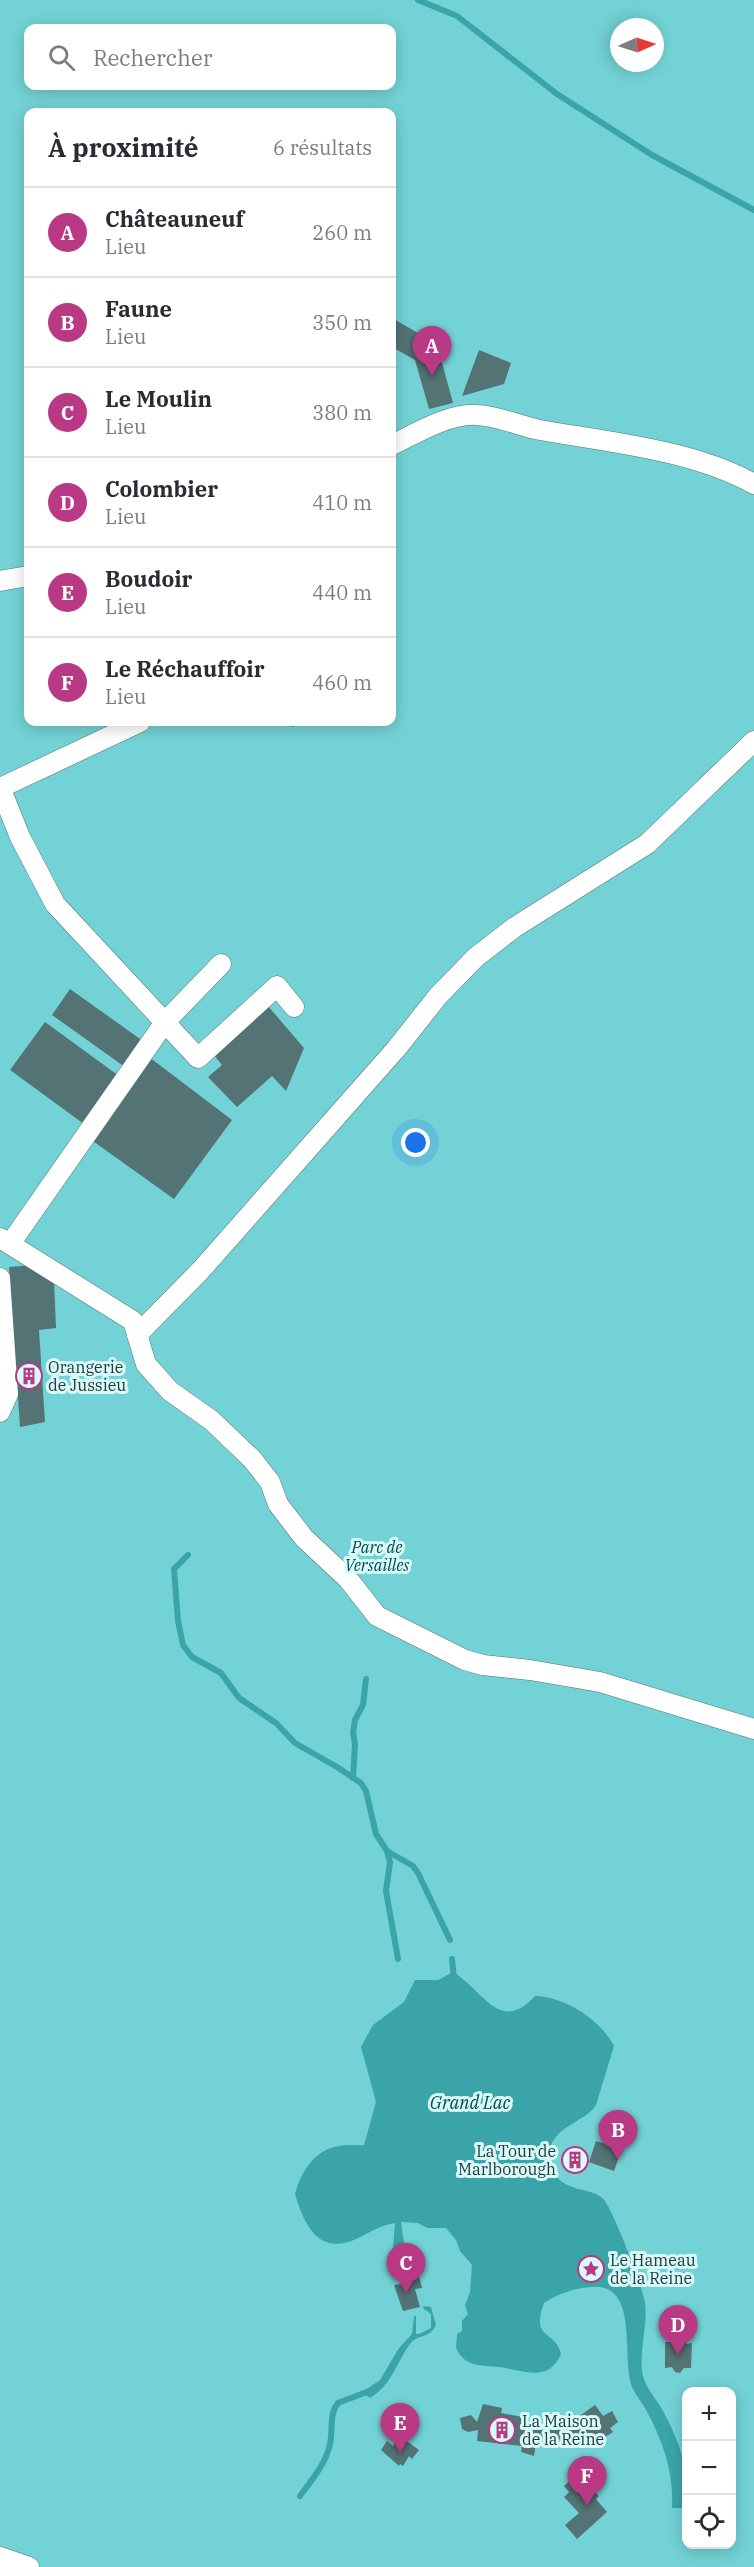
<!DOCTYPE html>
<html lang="fr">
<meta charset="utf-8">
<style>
body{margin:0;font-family:"IBM Plex Serif",serif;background:#f2f2f3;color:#2b2b33}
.controls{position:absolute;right:18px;bottom:18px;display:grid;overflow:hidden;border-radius:12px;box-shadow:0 3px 15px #0003}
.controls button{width:54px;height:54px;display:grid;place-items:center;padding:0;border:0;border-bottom:2px solid #e1e1e2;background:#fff;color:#2b2b33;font:30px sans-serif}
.compass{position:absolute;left:610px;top:18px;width:54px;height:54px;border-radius:50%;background:#fff;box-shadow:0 3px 15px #0003;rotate:87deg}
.you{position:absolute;left:416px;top:1143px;width:21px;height:21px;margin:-15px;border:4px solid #fff;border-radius:50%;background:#1a73e8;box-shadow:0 0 0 9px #1a73e833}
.badge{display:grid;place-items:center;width:39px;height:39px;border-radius:50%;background:#b93985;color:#fff;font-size:20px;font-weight:700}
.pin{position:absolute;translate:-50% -50px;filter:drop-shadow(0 2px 3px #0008)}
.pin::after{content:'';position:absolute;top:32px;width:21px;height:18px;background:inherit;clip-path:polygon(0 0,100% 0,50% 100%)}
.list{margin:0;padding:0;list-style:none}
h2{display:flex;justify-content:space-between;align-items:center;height:78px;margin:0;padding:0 24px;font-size:26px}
h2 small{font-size:20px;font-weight:400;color:#7c7c81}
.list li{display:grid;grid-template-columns:39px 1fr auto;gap:18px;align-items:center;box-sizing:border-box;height:90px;padding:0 24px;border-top:2px solid #e1e1e2}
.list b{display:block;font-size:22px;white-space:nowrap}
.list p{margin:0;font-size:20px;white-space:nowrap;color:#7c7c81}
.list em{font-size:20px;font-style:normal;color:#7c7c81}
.icon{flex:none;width:33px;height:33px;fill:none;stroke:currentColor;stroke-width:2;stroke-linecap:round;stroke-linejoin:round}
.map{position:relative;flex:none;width:754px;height:2567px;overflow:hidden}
.search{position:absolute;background:#fff;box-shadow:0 3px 15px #0003;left:24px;top:24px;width:372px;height:66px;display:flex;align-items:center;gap:15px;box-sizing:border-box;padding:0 21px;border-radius:12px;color:#7c7c81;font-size:22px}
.panel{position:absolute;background:#fff;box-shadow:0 3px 15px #0003;left:24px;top:108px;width:372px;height:618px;border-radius:12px}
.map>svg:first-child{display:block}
</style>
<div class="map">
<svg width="754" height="2567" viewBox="0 0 754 2567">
<rect width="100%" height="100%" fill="#caedee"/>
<path fill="#73d2d5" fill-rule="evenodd" d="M0,0H754V2567H0ZM619,27H655V63H619ZM28,28H392V86H28ZM28,112H392V722H28ZM686,2392H732V2544H686Z"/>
<path fill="#3ba4a8" d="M453,1972C483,1990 500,2035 535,1996C565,1997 600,2019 614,2046L596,2105C586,2123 545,2127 550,2160C556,2197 594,2184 605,2201C615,2216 643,2287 645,2303C648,2327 638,2353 643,2376C646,2387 653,2395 659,2404C678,2437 691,2469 685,2508H672C674,2472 663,2441 645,2408C642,2402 636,2396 633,2389C620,2362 641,2283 592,2287C575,2288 559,2293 544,2303C530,2341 556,2330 561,2354C550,2381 527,2372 505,2368C485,2364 466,2370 456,2348L457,2334L462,2331V2321L468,2314L465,2305L470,2292L472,2265L460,2251L456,2240L446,2228H427L418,2223L401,2222L405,2251L423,2306L431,2307L436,2325C430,2339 417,2334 410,2344C396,2363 392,2385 370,2398L365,2394L368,2388L380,2380L399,2348L412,2334L414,2316H416V2334H419L431,2328V2314L424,2309L411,2268L407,2267L393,2247L395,2223C381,2225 369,2233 356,2239C319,2256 304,2225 295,2194C301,2172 314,2150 339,2146C347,2144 355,2146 364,2145L376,2102L361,2047L373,2025L404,2002L415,1980H438Z"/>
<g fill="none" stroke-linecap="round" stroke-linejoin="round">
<g stroke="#3ba4a8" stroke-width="6">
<polyline points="418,0 457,16 557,94 652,155 754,210"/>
<polyline points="188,1555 174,1569 178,1621 183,1645 192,1657 221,1673 239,1698 276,1723 295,1743 337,1767 361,1783 366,1791 376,1834 387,1851 390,1862 386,1891 398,1959"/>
<polyline points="353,1778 355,1744 353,1733 355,1720 363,1705 366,1679"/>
<polyline points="387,1851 413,1866 418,1873 450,1940"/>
<polyline points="452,1959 454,1979"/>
<path d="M300,2496C310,2482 324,2466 329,2448C334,2434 328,2415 338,2403L372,2390"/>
</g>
</g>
<g fill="#537374">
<polygon points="392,318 437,344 453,403 429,409 415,360 392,347"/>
<polygon points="479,350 511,363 504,384 462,396"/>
<polygon points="289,722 304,722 292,727"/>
<polygon points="70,989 143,1041 125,1067 52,1015"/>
<polygon points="268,1006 304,1048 286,1091 272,1076 237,1107 208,1077 222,1065 213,1054"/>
<polygon points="45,1022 119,1076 84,1124 10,1070"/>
<polygon points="149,1057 232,1120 174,1199 90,1139"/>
<polygon points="35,1265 54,1281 56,1328 39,1330 45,1422 20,1427 9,1267"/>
<polygon points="604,2119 615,2132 609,2137 598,2125"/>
<polygon points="596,2141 622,2149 614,2171 589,2162"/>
<circle cx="575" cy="2160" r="10"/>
<polygon points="410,2271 412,2278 419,2276 422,2288 415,2289 420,2307 403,2311 394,2285 401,2284 398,2274"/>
<polygon points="683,2271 693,2282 688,2286 689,2281"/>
<polygon points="673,2333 687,2333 686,2344 692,2343 691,2368 684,2368 680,2373 675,2372 672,2367 665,2368 665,2342 672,2342"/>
<polygon points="483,2404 502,2408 501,2413 528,2418 527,2430 554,2430 567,2425 595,2405 603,2416 612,2411 618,2422 610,2428 613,2432 590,2447 583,2436 575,2442 571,2434 556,2441 536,2443 534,2456 521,2452 522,2446 477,2441 478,2430 468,2432 462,2429 460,2418 471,2415 477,2422"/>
<polygon points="400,2436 419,2450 412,2459 409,2456 403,2466 400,2464 399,2466 381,2450 387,2441 393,2446"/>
<polygon points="583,2469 594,2483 590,2487 599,2496 596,2499 607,2512 577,2539 565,2525 579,2513 564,2497 569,2492 564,2486"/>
</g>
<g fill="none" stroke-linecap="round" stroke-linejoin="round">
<defs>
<g id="minor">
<path d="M392,445C416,433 450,413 477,415C498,416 520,426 540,430C608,442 693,450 754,484"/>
<polyline points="0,581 28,576"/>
<polyline points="0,787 20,837 55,904 198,1058 277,986 294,1007"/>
<polyline points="0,788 140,722"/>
<polyline points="0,1238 133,1321 146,1364 170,1391 211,1420 252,1459 270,1482 278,1504 304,1538 348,1579 377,1616 465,1660 483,1665 530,1670 600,1682 754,1729"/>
<polyline points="10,1244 165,1022 221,964"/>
<polyline points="0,1278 8,1394 0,1412"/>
<polyline points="137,1335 200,1271 396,1049 438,996 476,957 515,927 647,844 754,741"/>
<polyline points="0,2557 29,2567"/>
</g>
</defs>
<use href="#minor" stroke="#557576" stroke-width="21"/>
<use href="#minor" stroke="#fff" stroke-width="20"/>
</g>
<defs>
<symbol id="building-ring" viewBox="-11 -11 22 22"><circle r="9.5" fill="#d7fafb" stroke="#b93985" stroke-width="1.5"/><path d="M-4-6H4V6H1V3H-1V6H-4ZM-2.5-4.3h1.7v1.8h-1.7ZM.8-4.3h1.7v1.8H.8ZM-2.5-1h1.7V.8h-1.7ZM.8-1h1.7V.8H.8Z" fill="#b93985"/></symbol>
<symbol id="sight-ring" viewBox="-11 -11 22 22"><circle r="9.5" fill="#d7fafb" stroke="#b93985" stroke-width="1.5"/><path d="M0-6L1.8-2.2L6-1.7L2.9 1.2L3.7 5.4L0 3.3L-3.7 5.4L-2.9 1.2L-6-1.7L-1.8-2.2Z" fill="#b93985"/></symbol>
</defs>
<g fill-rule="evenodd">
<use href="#building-ring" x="14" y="1361" width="30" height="30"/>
<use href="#building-ring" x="560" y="2145" width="30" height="30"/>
<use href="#sight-ring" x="576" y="2254" width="30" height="30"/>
<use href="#building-ring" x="487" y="2415" width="30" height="30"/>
</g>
<g text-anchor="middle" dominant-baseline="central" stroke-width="6" stroke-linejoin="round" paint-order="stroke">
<g font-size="16" fill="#2a3838" stroke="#d7fafb" text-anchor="start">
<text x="48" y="1367">Orangerie<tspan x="48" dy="18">de Jussieu</tspan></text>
<text x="556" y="2151" text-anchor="end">La Tour de<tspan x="556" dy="18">Marlborough</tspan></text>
<text x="610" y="2260">Le Hameau<tspan x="610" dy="18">de la Reine</tspan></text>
<text x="522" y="2421">La Maison<tspan x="522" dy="18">de la Reine</tspan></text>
</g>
<g font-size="16" font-style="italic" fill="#07484a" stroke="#d7fafb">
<text x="377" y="1547">Parc de<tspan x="377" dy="18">Versailles</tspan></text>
</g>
<g font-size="18" font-style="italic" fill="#0c4b4d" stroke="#d7fafb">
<text x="470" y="2102">Grand Lac</text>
</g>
</g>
</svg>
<div class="controls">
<button>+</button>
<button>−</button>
<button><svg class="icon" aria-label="locate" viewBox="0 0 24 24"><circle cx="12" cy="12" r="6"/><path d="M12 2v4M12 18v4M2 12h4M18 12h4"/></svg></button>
</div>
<svg class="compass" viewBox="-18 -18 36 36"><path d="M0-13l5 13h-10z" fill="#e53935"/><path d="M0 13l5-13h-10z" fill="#7c7c81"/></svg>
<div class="you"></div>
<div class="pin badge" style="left:432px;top:376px">A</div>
<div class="pin badge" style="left:618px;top:2160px">B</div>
<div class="pin badge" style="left:406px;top:2293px">C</div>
<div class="pin badge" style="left:678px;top:2355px">D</div>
<div class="pin badge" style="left:400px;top:2453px">E</div>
<div class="pin badge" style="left:587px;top:2506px">F</div>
<div class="search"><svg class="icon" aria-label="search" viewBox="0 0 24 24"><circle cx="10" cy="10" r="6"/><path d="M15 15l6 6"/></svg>Rechercher</div>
<section class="panel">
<h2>À proximité<small>6 résultats</small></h2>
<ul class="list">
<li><span class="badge">A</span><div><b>Châteauneuf</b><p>Lieu</p></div><em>260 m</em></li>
<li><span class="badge">B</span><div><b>Faune</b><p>Lieu</p></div><em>350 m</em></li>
<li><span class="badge">C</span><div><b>Le Moulin</b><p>Lieu</p></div><em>380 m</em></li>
<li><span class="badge">D</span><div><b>Colombier</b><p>Lieu</p></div><em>410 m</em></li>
<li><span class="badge">E</span><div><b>Boudoir</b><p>Lieu</p></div><em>440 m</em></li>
<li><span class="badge">F</span><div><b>Le Réchauffoir</b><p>Lieu</p></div><em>460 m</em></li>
</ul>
</section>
</div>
